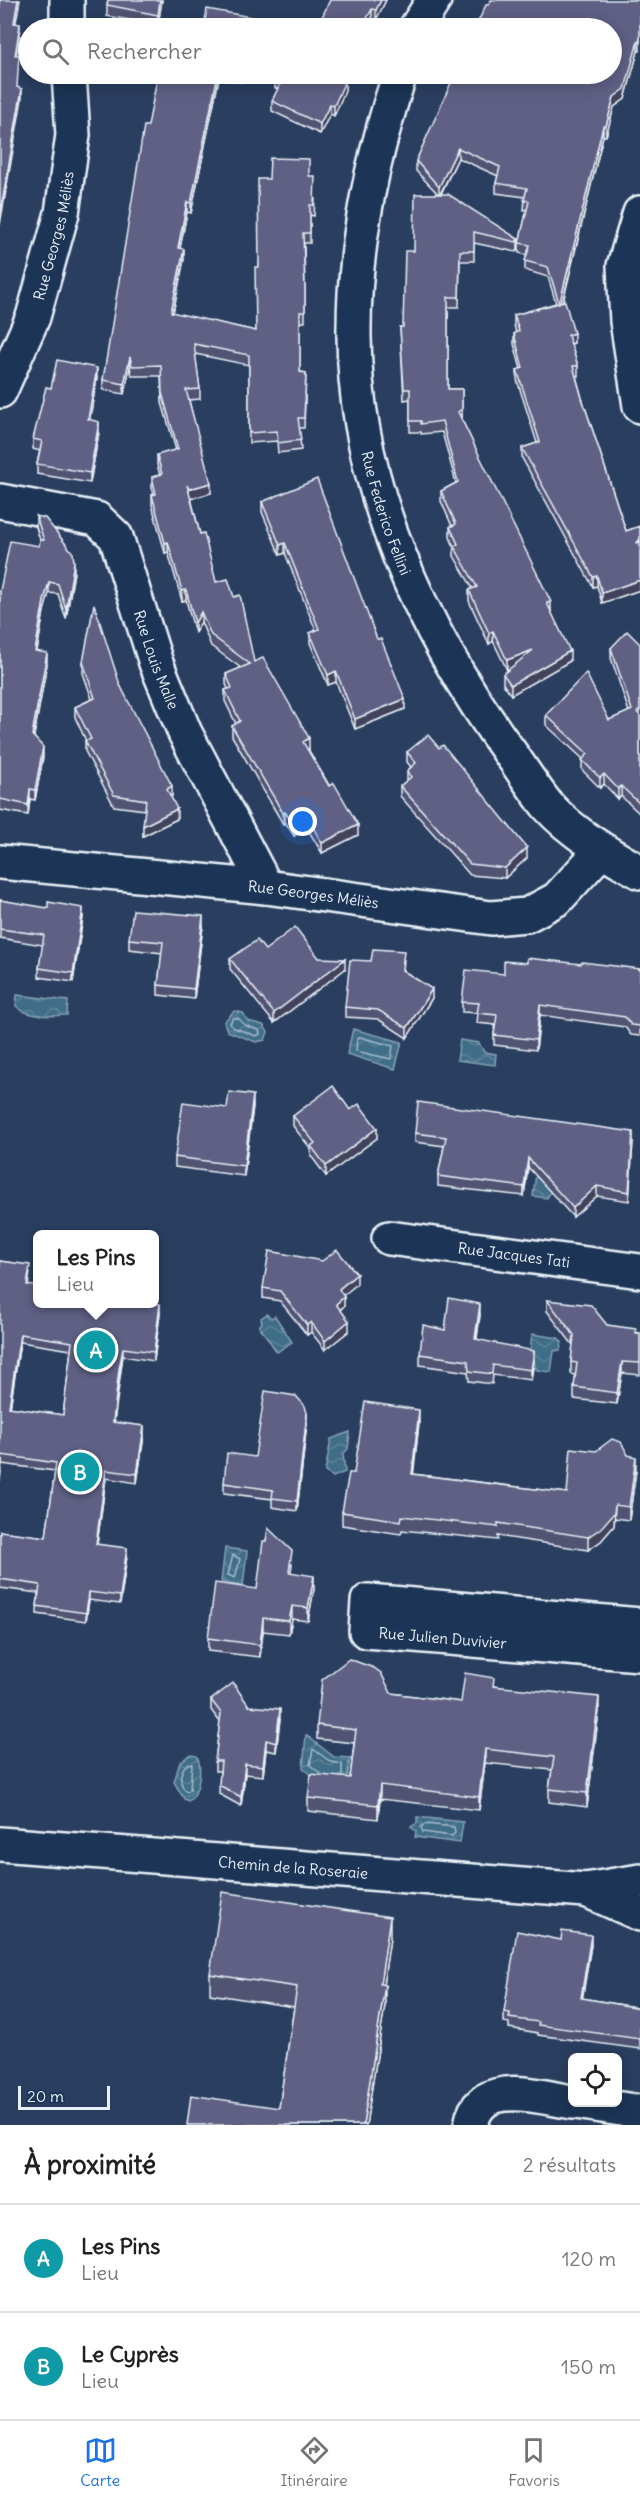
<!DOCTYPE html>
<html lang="fr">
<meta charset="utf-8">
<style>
body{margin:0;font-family:Delius,sans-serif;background:#f2f2f2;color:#202124}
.controls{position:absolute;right:18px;bottom:18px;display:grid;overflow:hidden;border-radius:9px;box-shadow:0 3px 15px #0003}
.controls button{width:54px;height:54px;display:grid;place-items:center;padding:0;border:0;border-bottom:2px solid #e0e0e0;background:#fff;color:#202124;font:30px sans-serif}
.scale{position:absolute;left:18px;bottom:15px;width:92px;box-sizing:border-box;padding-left:6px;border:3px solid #e8f1f8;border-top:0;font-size:16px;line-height:21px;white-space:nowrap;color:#e8f1f8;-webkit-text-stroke:4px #1d3557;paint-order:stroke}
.you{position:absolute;left:303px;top:822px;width:21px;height:21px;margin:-15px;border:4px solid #fff;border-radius:50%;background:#1a73e8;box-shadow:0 0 0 9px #1a73e833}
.badge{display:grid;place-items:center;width:39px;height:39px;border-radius:50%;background:#1a73e8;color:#fff;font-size:20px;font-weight:700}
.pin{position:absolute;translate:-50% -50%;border:3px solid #fff;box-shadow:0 2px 6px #0006}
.popup{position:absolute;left:33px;top:1230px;width:126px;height:78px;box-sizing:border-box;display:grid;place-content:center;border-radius:9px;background:#fff;filter:drop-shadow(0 2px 4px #0005);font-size:20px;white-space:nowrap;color:#757577}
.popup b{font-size:22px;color:#202124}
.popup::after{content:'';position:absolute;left:50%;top:100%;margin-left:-12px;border:12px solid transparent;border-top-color:#fff}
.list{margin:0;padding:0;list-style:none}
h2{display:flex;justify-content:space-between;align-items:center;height:78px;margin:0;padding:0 24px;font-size:26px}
h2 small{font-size:20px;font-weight:400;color:#757577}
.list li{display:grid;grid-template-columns:39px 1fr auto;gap:18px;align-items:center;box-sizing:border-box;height:108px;padding:0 24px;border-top:2px solid #e0e0e0}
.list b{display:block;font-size:22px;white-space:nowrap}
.list p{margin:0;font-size:20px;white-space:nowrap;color:#757577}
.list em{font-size:20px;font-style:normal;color:#757577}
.icon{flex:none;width:33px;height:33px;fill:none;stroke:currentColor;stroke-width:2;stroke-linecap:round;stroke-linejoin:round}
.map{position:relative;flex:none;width:640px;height:2125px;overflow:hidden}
.search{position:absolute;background:#fff;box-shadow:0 3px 15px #0003;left:18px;right:18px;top:18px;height:66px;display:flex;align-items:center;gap:15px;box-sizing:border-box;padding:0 21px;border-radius:33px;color:#757577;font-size:22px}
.sheet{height:294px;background:#fff}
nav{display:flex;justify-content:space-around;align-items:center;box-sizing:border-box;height:84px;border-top:2px solid #e0e0e0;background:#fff;font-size:16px;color:#757577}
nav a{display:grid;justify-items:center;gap:3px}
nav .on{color:#1a73e8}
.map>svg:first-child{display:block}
</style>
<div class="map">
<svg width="640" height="2125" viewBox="0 0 640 2125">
<defs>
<pattern id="water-waves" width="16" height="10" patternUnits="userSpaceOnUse" patternTransform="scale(1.5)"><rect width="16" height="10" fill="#416d87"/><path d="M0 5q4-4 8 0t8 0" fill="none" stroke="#5c8299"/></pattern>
</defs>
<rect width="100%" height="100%" fill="#2a3e60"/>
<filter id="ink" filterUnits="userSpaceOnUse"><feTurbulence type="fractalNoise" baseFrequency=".0167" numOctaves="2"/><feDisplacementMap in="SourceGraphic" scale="12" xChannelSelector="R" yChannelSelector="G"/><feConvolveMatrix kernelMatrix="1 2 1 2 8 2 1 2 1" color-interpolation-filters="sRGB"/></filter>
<g filter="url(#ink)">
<g fill="url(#water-waves)" stroke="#84a2b4" stroke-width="1.5">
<path d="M17,995L68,1001L67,1015C51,1016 28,1018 16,1006Z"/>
<polygon points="234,1011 243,1013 248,1021 263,1025 268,1032 265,1040 256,1042 227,1031 224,1022"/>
<polygon points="353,1029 402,1042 395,1069 347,1054"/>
<polygon points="460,1040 479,1043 484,1052 496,1054 495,1065 457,1060"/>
<polygon points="540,1145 557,1181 547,1198 533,1196"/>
<polygon points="267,1314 271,1318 275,1316 292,1342 277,1352 259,1326 262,1323 261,1318"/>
<polygon points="532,1334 558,1338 562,1342 560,1350 554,1351 551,1372 537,1370 533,1361 529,1360"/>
<polygon points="350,1432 348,1449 343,1454 345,1472 333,1477 325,1472 331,1439"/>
<polygon points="225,1548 247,1551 243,1586 221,1582"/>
<polygon points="306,1735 334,1757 350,1758 346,1786 324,1784 303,1768"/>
<path d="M190,1755L197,1756C202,1766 200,1795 188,1801L184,1799L174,1782L180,1762Z"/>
<polygon points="417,1817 463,1822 460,1843 415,1837 416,1831 411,1827 417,1823"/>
</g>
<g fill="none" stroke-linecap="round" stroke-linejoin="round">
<g stroke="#a5bccb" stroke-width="1.5">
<polygon points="233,1018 238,1018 246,1026 259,1030 260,1034 256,1036 232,1027 230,1023"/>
<polygon points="360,1037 393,1046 391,1059 356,1051 357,1039"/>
<polygon points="233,1555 240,1559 235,1578 228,1575"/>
<path d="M188,1763L192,1764L190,1790L187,1792C178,1784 179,1771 188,1763Z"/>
<polyline points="320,1773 310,1765 313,1749 331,1762 342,1764 342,1776"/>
<polygon points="425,1824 454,1827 455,1833 452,1836 423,1832 421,1827"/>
</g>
<defs>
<g id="minor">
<polyline points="67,0 67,28"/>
<polyline points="416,28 434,0"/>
<path id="s1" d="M400,74C372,158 353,246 354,336C355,488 423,633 511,754C523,771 535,790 548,806C571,832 610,855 640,872"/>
<polyline points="640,213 624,266 627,321 640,406"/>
<path id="s2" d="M0,391L33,317L62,213L73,135L69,74"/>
<path id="s3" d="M0,501L97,519L116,537L156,663L185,733L266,887"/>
<path id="s4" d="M0,862L266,887L491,918L527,915L557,899L602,850"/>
<path id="s5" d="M389,1238L640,1271"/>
<path id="s6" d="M640,1625L368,1601L366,1631L640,1654"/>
<path id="s7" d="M0,1844L586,1890L640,1881"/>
<polyline points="586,1890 640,1914"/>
<polyline points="576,2102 640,2112"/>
<path d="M471,2125C479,2077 539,2097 572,2102"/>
</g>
</defs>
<use href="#minor" stroke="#e8f1f8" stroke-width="38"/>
<use href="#minor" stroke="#1d3557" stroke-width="33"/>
</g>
<g fill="#515372" stroke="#e8f1f8" stroke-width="1.5" fill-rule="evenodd">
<polygon points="162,0 158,25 107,16 107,5"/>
<polygon points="386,0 376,20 372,19 367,28 301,28 322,26 322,17"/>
<polygon points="640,0 640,51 638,51 625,99 614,107 606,136 603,136 563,302 574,343 571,344 578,366 578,376 576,376 582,398 626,531 640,526 640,590 602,603 597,586 593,587 522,458 522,448 537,443 517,380 517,370 521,369 514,344 514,334 516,333 514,325 514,315 556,303 548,277 525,270 525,261 527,255 519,253 519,243 527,210 524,210 525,197 496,193 496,183 498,176 458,158 441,194 518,239 518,250 516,252 474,243 474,261 460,261 459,307 448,307 448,389 462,389 462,420 551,611 570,661 511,695 503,684 503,674 509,669 507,670 493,641 489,644 469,601 469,590 473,589 454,556 454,547 450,537 450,527 452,526 441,501 441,491 456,483 442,432 421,434 421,432 410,432 410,399 404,400 400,327 403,327 414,251 438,194 416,171 416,161 488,5"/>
<polygon points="158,74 242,74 241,82 219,78 191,213 187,212 180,248 184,259 173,313 256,331 259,267 269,179 309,176 315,199 314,216 310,215 310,243 304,243 305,290 305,322 300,322 300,372 306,373 304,428 299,428 301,450 278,453 277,441 249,443 249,365 195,354 200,389 200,399 189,400 211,493 191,498 200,534 216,582 254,662 309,749 308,749 358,835 322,853 307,828 294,836 285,822 283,824 232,736 232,726 236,724 225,701 225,690 228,689 226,684 226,674 241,668 211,646 201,622 195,633 186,600 182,601 168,552 165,553 152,505 152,495 154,494 152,488 152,477 160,475 157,465 157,455 176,450 162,403 161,376 132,376 130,367 124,394 103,390 103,380"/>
<polygon points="277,74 350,74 345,81 345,91 334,116 330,114 320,134 272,111 272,101 278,89 275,88 275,78"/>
<polygon points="97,378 89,420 99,432 90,483 37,474 37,464 40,451 33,449 33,439 51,388"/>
<polygon points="262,502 377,639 405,709 355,729 336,682 328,685 310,643 310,633 316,631 285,553 280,555 262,512"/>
<polygon points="36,516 74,572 66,619 58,594 49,593 44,611 37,651 47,664 34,736 43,757 35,800 30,799 28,815 0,810 0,591 39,546 40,540 36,527"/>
<polygon points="640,644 640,814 621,796 618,799 604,784 600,788 582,770 582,760 583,759 546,725 546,715 609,720 629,712 611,658 611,648"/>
<polygon points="83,662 120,685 172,796 171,797 177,819 143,836 145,810 114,806 85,751 85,741 86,741 75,717 75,707 92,699 83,673"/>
<polygon points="407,752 527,858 505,878 470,875 400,796 400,786 407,780 407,771 411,767 407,762"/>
<polygon points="0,900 83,917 73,982 39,977 39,968 43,945 0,938"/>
<polygon points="203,926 194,999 158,995 158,985 162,953 129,949 129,939"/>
<polygon points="265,950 319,958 345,969 274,1023 230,969 230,959"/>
<polygon points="404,960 403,971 432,998 407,1038 378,1019 345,1017 345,1007 371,961"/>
<polygon points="527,963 640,969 640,1036 631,1035 625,1027 540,1015 536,1050 494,1045 494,1035 495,1025 477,1023 478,1013 462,1012 462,1002 504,974"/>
<polygon points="253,1106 244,1176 175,1167 175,1157 227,1108"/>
<polygon points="350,1110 377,1138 326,1176 311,1156 311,1149 293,1126 293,1116"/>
<polygon points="415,1133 633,1141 629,1201 597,1196 573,1217 528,1167 524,1196 438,1186 438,1176 444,1146 415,1142"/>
<path d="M0,1261L30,1273L28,1286L160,1313L154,1361L123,1356L119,1377L114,1422L144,1435L137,1483L106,1478L97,1544L127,1556L120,1604L89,1600L86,1621L37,1614L38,1593L0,1588V1531L46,1537L55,1471L2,1464ZM20,1342L71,1350L63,1415L10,1408Z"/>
<polygon points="322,1261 357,1284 343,1295 344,1306 340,1310 349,1331 325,1350 311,1332 307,1335 280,1301 263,1298 263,1288"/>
<polygon points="547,1300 607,1325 640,1333 640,1375 622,1373 617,1404 574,1399 574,1387 576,1375 571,1374 571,1362 573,1345 547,1311"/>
<polygon points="480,1315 477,1339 534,1361 531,1380 493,1375 492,1384 469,1381 468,1372 420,1365 420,1354 445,1330"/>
<polygon points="307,1423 297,1511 272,1507 272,1499 224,1493 224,1483 255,1457"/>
<polygon points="419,1423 413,1474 567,1493 636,1470 629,1520 615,1518 614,1526 601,1541 588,1550 498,1536 498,1540 402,1530 401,1534 342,1525 342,1512 354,1473"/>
<polygon points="292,1564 291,1572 314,1589 308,1621 292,1619 289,1634 263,1631 260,1657 208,1651 208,1638 257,1589"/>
<polygon points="494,1686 599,1711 587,1807 549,1802 549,1789 552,1770 485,1763 479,1810 380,1799 378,1819 308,1811 308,1798 350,1778 354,1743 317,1739 317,1725 391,1693 461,1702"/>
<polygon points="211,1700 249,1706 280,1719 276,1752 266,1750 263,1776 245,1774 241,1806 219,1794 220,1771 215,1771 215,1761 220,1722 211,1710"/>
<polygon points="390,1938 383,1985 385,2005 366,2125 187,2125 279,2108 294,2007 210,1994 210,1974"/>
<polygon points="561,1940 591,1945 582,1998 640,2008 640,2049 538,2035 538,2033 509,2028 509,2023 504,2022 504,2012"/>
</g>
<g fill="#42435c" stroke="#e8f1f8" stroke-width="1.5">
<polygon points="18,0 20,0 14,33 14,23"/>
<polygon points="160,0 162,0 158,25 158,15"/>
<polygon points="381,0 386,0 376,20 376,10"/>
<polygon points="372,9 372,19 367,28 362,28"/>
<polygon points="20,24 20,34 15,65 15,55"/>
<polygon points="638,41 638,51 625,99 614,107 606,136 606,126 614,97"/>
<polygon points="218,74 219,74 219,78 191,213 191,203"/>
<polygon points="344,74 350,74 345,81 345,91 334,116 334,106 341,79"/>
<polygon points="22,89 22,99 0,225 0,215"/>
<polygon points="330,104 330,114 320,134 320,124"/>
<polygon points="603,126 603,136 560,312 560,302"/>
<polygon points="458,148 458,158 439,196 439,187"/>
<polygon points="187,202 187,212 178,258 178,248"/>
<polygon points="184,249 184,259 171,322 171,312"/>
<polygon points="574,333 574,343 568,344 568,335"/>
<polygon points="130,357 130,367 124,394 124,384"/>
<polygon points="97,368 97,378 88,430 88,419"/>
<polygon points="462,409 462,420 458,422 458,412"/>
<polygon points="99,422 99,432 90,483 90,473"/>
<polygon points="211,483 211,493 189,499 189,489"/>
<polygon points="168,542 168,552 165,553 165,543"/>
<polygon points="285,543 285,553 280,555 280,545"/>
<polygon points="74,562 74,572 66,619 66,609"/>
<polygon points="597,576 597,586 593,587 593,577"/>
<polygon points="640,580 640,590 602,603 602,593"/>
<polygon points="49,582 49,593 44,611 35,661 35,651 44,601"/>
<polygon points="186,590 186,600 182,601 182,591"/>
<polygon points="551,602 551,612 547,603"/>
<polygon points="201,612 201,622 195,633 195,623"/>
<polygon points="493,631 493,641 489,644 489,633"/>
<polygon points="533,650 533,660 507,670 507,660"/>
<polygon points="570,651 570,661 511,695 511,685"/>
<polygon points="47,653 47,664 32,745 32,735"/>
<polygon points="336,671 336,682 328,685 328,675"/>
<polygon points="405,699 405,709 355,729 355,719"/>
<polygon points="309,738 309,749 303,752 303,742"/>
<polygon points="43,747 43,757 35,800 35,790"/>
<polygon points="604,774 604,784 600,788 600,778"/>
<polygon points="172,786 172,796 167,800 167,789"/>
<polygon points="621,786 621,796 618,799 618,789"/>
<polygon points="30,789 30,799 28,815 28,805"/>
<polygon points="177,809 177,819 143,836 143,826"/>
<polygon points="285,812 285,822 283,824 283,813"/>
<polygon points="307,817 307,828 294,836 294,825"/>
<polygon points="358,825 358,835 322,853 322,843"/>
<polygon points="527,848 527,858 505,878 505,868"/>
<polygon points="83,908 83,917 73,982 73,973"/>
<polygon points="203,916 203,926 194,999 194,989"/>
<polygon points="345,959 345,969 274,1023 274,1013"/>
<polygon points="432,989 432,998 407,1038 407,1028"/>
<polygon points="540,1005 540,1015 536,1050 536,1040"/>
<polygon points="253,1095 253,1106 244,1176 244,1166"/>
<polygon points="377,1128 377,1138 326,1176 326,1166"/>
<polygon points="633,1132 633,1141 629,1201 629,1192"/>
<polygon points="528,1158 528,1167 524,1196 524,1187"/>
<polygon points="597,1186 597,1196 573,1217 573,1208"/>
<polygon points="357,1274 357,1284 339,1299 339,1289"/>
<polygon points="344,1297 344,1306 336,1314 336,1304"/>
<polygon points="160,1304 160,1313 154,1361 154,1352"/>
<polygon points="480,1304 480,1315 475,1349 475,1339"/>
<polygon points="349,1321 349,1331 325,1350 325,1341"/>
<polygon points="311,1322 311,1332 307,1335 307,1325"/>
<polygon points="20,1334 20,1342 9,1416 9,1407"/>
<polygon points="123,1348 123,1356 113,1430 113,1422"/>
<polygon points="534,1351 534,1361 531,1380 531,1370"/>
<polygon points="622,1362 622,1373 617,1404 617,1393"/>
<polygon points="419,1410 419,1423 412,1487 412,1474"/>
<polygon points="307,1413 307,1423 297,1511 297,1501"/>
<polygon points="144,1426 144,1435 137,1483 137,1474"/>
<polygon points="2,1455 2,1464 0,1481 0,1472"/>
<polygon points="636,1457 636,1470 629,1520 629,1507"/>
<polygon points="106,1470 106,1478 96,1552 96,1544"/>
<polygon points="615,1505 614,1526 601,1541 588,1550 588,1537"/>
<polygon points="127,1548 127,1556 120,1604 120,1596"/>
<polygon points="314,1576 314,1589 308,1621 308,1608"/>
<polygon points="89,1592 89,1600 86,1621 86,1613"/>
<polygon points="292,1606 292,1619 289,1634 289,1621"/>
<polygon points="263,1618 263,1631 260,1657 260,1645"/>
<polygon points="599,1697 599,1711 587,1807 587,1793"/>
<polygon points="280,1709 280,1719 276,1752 276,1743"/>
<polygon points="266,1740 266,1750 263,1776 263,1766"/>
<polygon points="485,1749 485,1763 479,1810 479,1797"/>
<polygon points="245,1764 245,1774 241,1806 241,1797"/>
<polygon points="380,1785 380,1799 378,1819 378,1805"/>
<polygon points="390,1917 390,1938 380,2005 380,1984"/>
<polygon points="591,1935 591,1945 581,2008 581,1998"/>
<polygon points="385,1985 385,2005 366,2125 363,2125"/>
</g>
<g fill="#5e6084" stroke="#e8f1f8" stroke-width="1.5" fill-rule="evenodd">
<polygon points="0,0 18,0 14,23 20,24 15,55 19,55 17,87 22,89 0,215"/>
<polygon points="108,0 160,0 158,15 107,5"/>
<polygon points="330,0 381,0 376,10 372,9 362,28 340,28 322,17"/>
<polygon points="491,0 640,0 640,41 638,41 625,89 614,97 606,126 603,126 560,302 565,301 574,333 568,335 578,366 573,366 582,398 626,531 640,526 640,539 636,544 640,541 640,580 602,593 597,576 593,577 522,448 540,442 517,370 523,368 514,334 519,331 514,315 559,303 548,267 525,261 530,245 519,243 529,201 524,200 527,188 496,183 500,167 458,148 439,187 416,161 455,74 612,74 612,28 475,28 486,5 488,5"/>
<polygon points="207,9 251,17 249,28 166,28 167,22 204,27"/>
<polygon points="304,23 334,28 301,28"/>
<polygon points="158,74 218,74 191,203 187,202 178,248 184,249 171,312 256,331 255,267 259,267 258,179 269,179 270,158 309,159 309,176 315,176 314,205 310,205 310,233 303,233 305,290 305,312 300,312 300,372 306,373 304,418 298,418 301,440 278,443 277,431 249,433 249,355 194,344 200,389 186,390 211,483 189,489 187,485 200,534 204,533 216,582 228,579 234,597 240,595 254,662 263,658 309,738 303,742 329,786 334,783 358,825 322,843 307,817 294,825 285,812 283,813 232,726 240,721 225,690 232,688 226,674 250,664 211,635 201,612 195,623 186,590 182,591 168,542 165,543 152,495 156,494 152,477 162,474 157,455 178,449 162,393 161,365 132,366 130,357 124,384 103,380 144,126 148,126"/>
<polygon points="277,74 344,74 341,79 345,81 334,106 330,104 320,124 272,101 282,80 275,78"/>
<polygon points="415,194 448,194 518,239 516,242 474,232 474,251 460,251 459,297 448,297 448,389 462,389 462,409 458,412 551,602 547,603 570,651 511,685 503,674 533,650 507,660 493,631 489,633 469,590 477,587 454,546 458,544 450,527 456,524 441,491 458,482 442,421 421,424 421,421 410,421 410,389 404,389 400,327 403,327 405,251 414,251"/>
<polygon points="57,360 97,368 88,419 99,422 90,473 37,464 42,441 33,439 46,387 51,388"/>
<polygon points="317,479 377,639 381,639 405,699 355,719 336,671 328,675 310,633 319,629 285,543 280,545 262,502"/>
<polygon points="36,516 45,518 73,553 74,562 66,609 58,584 49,582 44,601 35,651 47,653 32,735 43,747 35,790 30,789 28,805 0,799 0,591 10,541 39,546 40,540 44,540"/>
<polygon points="94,604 120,685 172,786 167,789 177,809 143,826 146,800 114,795 85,741 91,739 75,707 95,698 83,662"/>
<polygon points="627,631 640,644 640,709 637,712 640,715 640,804 621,786 618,789 604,774 600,778 582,760 588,754 546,715 586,673 609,720 632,710 611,648"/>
<polygon points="428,735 439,748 443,745 527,848 505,868 470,864 400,786 411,777 407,771 416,763 407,752"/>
<polygon points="0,900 48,908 48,902 83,908 73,973 39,968 44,935 0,929"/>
<polygon points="133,910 203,916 194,989 158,985 163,942 129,939"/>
<polygon points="295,927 319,958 345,959 274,1013 230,959 257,940 265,950"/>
<polygon points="373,949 404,951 402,970 432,989 407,1028 378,1010 345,1007 350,960 371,961"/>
<polygon points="527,958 581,964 582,962 640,969 640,1026 631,1025 625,1017 540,1005 536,1040 494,1035 497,1015 477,1013 479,1003 462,1002 466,970 504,974 504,961 527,963"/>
<polygon points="333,1086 350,1110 359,1104 377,1128 326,1166 311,1146 315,1143 293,1116"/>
<polygon points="229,1092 253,1095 244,1166 175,1157 183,1102 227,1108"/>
<polygon points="418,1102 633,1132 629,1192 597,1186 573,1208 528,1158 524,1187 438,1176 446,1137 415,1133"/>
<polygon points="337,1250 357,1274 339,1289 344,1297 336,1304 349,1321 325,1341 311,1322 307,1325 280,1291 263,1288 269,1251 322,1261"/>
<path d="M0,1261L30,1265L27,1285L38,1287V1304L154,1303L160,1304L154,1352L123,1348L119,1369L113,1422L144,1426L137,1474L106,1470L96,1544L127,1548L120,1596L89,1592L86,1613L37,1606L40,1585L0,1579V1531L46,1537L56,1463L2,1455L0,1472ZM20,1334L72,1342L63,1415L9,1407Z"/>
<polygon points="449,1298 480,1304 475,1339 534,1351 531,1370 493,1365 492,1374 469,1371 468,1361 420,1354 423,1325 445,1330"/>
<polygon points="547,1300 591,1305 607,1325 636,1329 636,1333 640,1333 640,1363 622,1362 617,1393 574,1387 577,1363 571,1362 574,1335"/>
<polygon points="265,1391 296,1396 305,1406 307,1413 297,1501 272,1498 273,1490 224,1483 227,1453 255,1457"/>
<polygon points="365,1402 419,1410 412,1474 567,1493 571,1448 596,1451 612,1439 621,1442 628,1455 636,1457 629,1507 615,1505 614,1513 601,1528 588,1537 498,1523 498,1527 402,1516 401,1521 342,1512 349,1473 354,1473"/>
<polygon points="268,1528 292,1551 289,1572 314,1576 308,1608 292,1606 289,1621 263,1618 260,1645 208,1638 215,1583 257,1589 263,1541 266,1541"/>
<polygon points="349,1659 374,1668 381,1673 391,1693 461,1702 465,1673 494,1678 493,1686 599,1697 587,1793 549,1789 554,1757 485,1749 479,1797 380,1785 378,1805 308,1798 311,1774 350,1778 356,1730 317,1725 322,1680"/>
<polygon points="233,1683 249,1706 280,1709 276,1743 266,1740 263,1766 245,1764 241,1797 219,1785 221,1761 215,1761 221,1713 211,1700"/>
<polygon points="222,1892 390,1917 380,1984 385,1985 363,2125 187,2125 191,2095 279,2108 297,1987 210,1974"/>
<polygon points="517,1931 561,1940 562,1931 591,1935 581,1998 640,2008 640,2039 538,2025 539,2022 509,2018 510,2013 504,2012"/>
</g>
</g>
<g text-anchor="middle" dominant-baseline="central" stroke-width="6" stroke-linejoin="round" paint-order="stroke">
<g font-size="15" fill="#e8f1f8" stroke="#1d3557">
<text stroke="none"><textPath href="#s2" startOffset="165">Rue Georges Méliès</textPath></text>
<text stroke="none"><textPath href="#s1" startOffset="448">Rue Federico Fellini</textPath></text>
<text stroke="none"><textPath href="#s3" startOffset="254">Rue Louis Malle</textPath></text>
<text stroke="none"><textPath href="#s4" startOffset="315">Rue Georges Méliès</textPath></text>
<text stroke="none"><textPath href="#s5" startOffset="126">Rue Jacques Tati</textPath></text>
<text stroke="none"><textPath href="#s6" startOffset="380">Rue Julien Duvivier</textPath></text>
<text stroke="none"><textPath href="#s7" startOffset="294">Chemin de la Roseraie</textPath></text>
</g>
</g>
</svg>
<div class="controls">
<button><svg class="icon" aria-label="locate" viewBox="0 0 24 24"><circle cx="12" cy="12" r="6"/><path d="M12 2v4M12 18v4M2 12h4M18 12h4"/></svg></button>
</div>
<div class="scale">20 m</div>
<div class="you"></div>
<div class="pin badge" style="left:96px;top:1350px;background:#0f9aa8">A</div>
<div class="popup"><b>Les Pins</b>Lieu</div>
<div class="pin badge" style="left:80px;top:1472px;background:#0f9aa8">B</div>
<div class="search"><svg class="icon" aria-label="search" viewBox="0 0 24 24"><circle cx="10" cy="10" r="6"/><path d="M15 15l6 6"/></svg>Rechercher</div>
</div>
<section class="sheet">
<h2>À proximité<small>2 résultats</small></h2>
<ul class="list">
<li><span class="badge" style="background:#0f9aa8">A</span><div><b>Les Pins</b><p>Lieu</p></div><em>120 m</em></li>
<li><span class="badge" style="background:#0f9aa8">B</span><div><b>Le Cyprès</b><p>Lieu</p></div><em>150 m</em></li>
</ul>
</section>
<nav>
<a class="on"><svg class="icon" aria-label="map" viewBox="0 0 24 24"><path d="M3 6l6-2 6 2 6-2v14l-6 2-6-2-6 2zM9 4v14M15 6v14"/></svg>Carte</a>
<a><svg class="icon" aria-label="directions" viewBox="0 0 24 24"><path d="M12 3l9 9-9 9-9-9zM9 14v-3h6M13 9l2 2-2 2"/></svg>Itinéraire</a>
<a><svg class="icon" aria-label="saved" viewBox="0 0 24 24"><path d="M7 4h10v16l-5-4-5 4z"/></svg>Favoris</a>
</nav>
